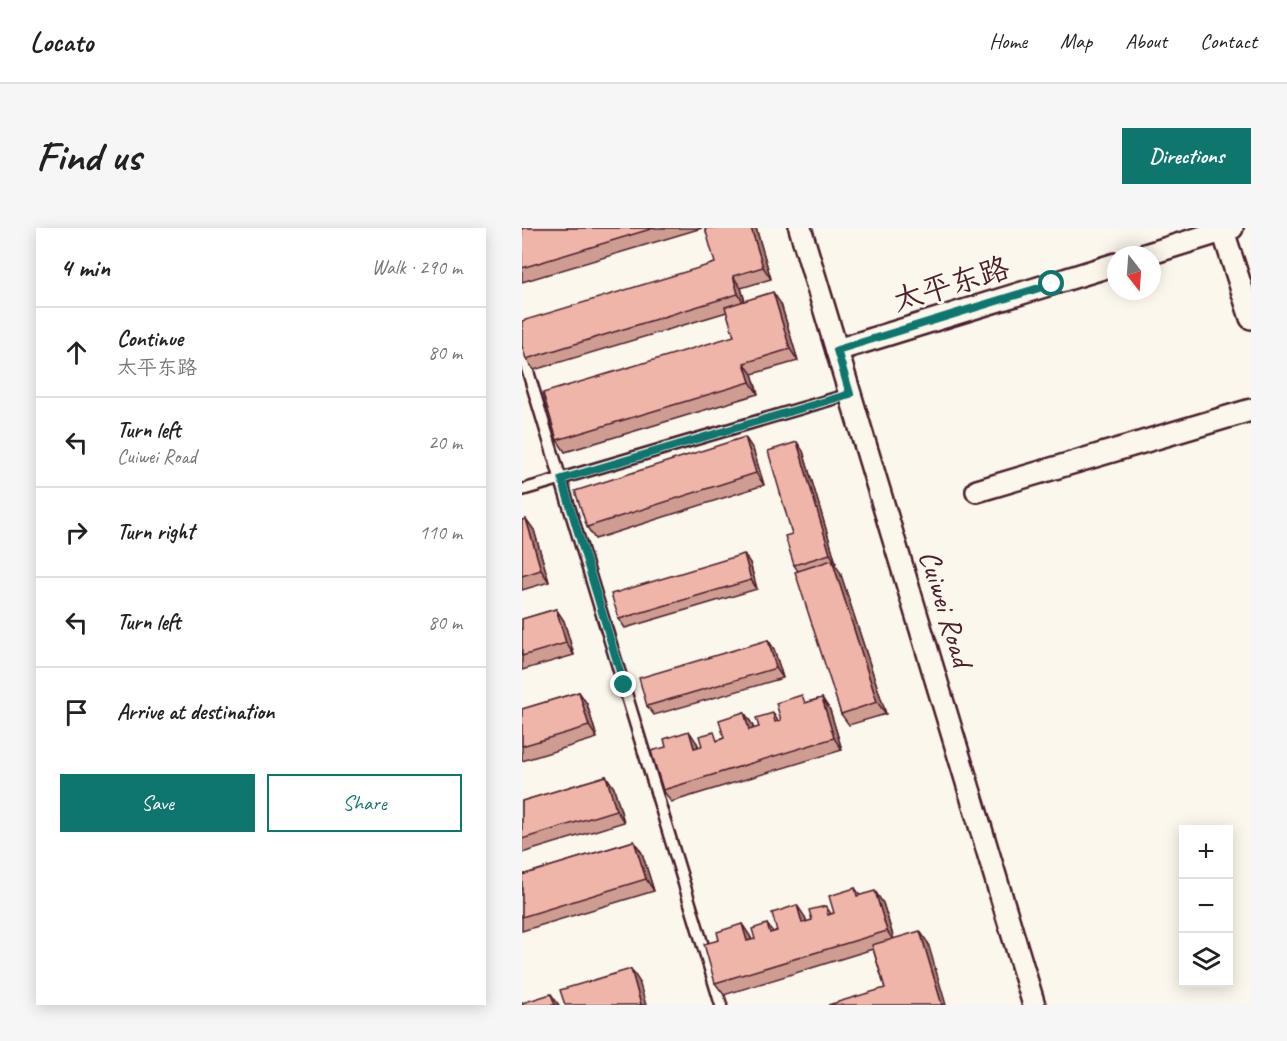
<!DOCTYPE html>
<meta charset="utf-8">
<style>
body{margin:0;font-family:Caveat,"LXGW WenKai TC",sans-serif;background:#f6f6f6;color:#222}
.controls{position:absolute;right:18px;bottom:18px;display:grid;overflow:hidden;border-radius:0px;box-shadow:0 3px 15px #0003}
.controls button{width:54px;height:54px;display:grid;place-items:center;padding:0;border:0;border-bottom:2px solid #e0e0e0;background:#fff;color:#222;font:30px sans-serif}
.compass{position:absolute;left:585px;top:18px;width:54px;height:54px;border-radius:50%;background:#fff;box-shadow:0 3px 15px #0003;rotate:163deg}
.stop{position:absolute;width:18px;height:18px;margin:-14px;border:4px solid #0f766e;border-radius:50%;background:#fff}
.stop.end{background:#0f766e;border-color:#fff;box-shadow:0 2px 6px #0008}
.list{margin:0;padding:0;list-style:none}
h2{display:flex;justify-content:space-between;align-items:center;height:78px;margin:0;padding:0 24px;font-size:26px}
h2 small{font-size:20px;font-weight:400;color:#767676}
.list li{display:grid;grid-template-columns:39px 1fr auto;gap:18px;align-items:center;box-sizing:border-box;height:90px;padding:0 24px;border-top:2px solid #e0e0e0}
.list b{display:block;font-size:22px;white-space:nowrap}
.list p{margin:0;font-size:20px;white-space:nowrap;color:#767676}
.list em{font-size:20px;font-style:normal;color:#767676}
.actions{display:flex;gap:12px;padding:18px 24px}
.actions a{flex:1;padding:14px 0;border:2px solid #0f766e;border-radius:0px;text-align:center;font-size:21px;color:#0f766e}
.actions .main{background:#0f766e;color:#fff}
.icon{flex:none;width:33px;height:33px;fill:none;stroke:currentColor;stroke-width:2;stroke-linecap:round;stroke-linejoin:round}
.map{position:relative;flex:none;width:729px;height:777px;overflow:hidden;border-radius:0px}
header{display:flex;align-items:center;gap:36px;box-sizing:border-box;height:84px;padding:0 30px;background:#fff;border-bottom:2px solid #e0e0e0}
header strong{font-size:28px}
nav{display:flex;gap:33px;margin-inline-start:auto;font-size:21px}
.intro{display:flex;align-items:center;justify-content:space-between;box-sizing:border-box;height:144px;padding:0 36px}
h1{margin:0;font-size:42px}
.button{padding:15px 27px;border-radius:0px;background:#0f766e;color:#fff;font-size:21px;font-weight:700}
main{display:flex;gap:36px;padding:0 36px}
aside{flex:1;background:#fff;border-radius:0px;box-shadow:0 3px 15px #0003}
.map>svg:first-child{display:block}
</style>
<header>
<strong>Locato</strong>
<nav><a>Home</a><a>Map</a><a>About</a><a>Contact</a></nav>
</header>
<div class="intro"><h1>Find us</h1><a class="button">Directions</a></div>
<main>
<aside>
<h2>4 min<small>Walk · 290 m</small></h2>
<ul class="list">
<li><svg class="icon" aria-label="ahead" viewBox="0 0 24 24"><path d="M12 20V5M6 11l6-6 6 6"/></svg><div><b>Continue</b><p>太平东路</p></div><em>80 m</em></li>
<li><svg class="icon" aria-label="left" viewBox="0 0 24 24"><path d="M17 20v-9H6M10 6l-5 5 5 5"/></svg><div><b>Turn left</b><p>Cuiwei Road</p></div><em>20 m</em></li>
<li><svg class="icon" aria-label="right" viewBox="0 0 24 24"><path d="M7 20v-9h11M14 6l5 5-5 5"/></svg><div><b>Turn right</b></div><em>110 m</em></li>
<li><svg class="icon" aria-label="left" viewBox="0 0 24 24"><path d="M17 20v-9H6M10 6l-5 5 5 5"/></svg><div><b>Turn left</b></div><em>80 m</em></li>
<li><svg class="icon" aria-label="arrive" viewBox="0 0 24 24"><path d="M6 21V4h12l-3 4 3 4H6"/></svg><div><b>Arrive at destination</b></div></li>
</ul>
<div class="actions"><a class="main">Save</a><a>Share</a></div>
</aside>
<div class="map">
<svg width="729" height="777" viewBox="0 0 729 777">
<rect width="100%" height="100%" fill="#fbf7ec"/>
<filter id="ink" filterUnits="userSpaceOnUse"><feTurbulence type="fractalNoise" baseFrequency=".0167" numOctaves="2"/><feDisplacementMap in="SourceGraphic" scale="12" xChannelSelector="R" yChannelSelector="G"/><feConvolveMatrix kernelMatrix="1 2 1 2 8 2 1 2 1" color-interpolation-filters="sRGB"/></filter>
<g filter="url(#ink)">
<g fill="none" stroke-linecap="round" stroke-linejoin="round">
<defs>
<g id="service">
<polyline points="0,124 199,777"/>
<polyline points="0,262 328,166"/>
</g>
<g id="minor">
<polyline points="278,0 512,777"/>
<polyline points="701,3 729,90"/>
<polyline points="623,27 710,0"/>
<polyline points="315,122 594,36"/>
<polyline points="455,263 729,182"/>
</g>
</defs>
<use href="#service" stroke="#4a1f2b" stroke-width="15"/>
<use href="#minor" stroke="#4a1f2b" stroke-width="26"/>
<use href="#service" stroke="#fbf7ec" stroke-width="10"/>
<use href="#minor" stroke="#fbf7ec" stroke-width="21"/>
</g>
<g fill="#ce9c91" stroke="#4a1f2b" stroke-width="1.5">
<polygon points="0,0 180,0 0,54"/>
<polygon points="234,0 249,51 219,60 223,73 259,76 276,133 230,146 236,166 43,224 35,212 212,108 205,84 12,142 4,131 193,35"/>
<polygon points="231,221 242,257 73,311 65,299"/>
<polygon points="281,223 314,335 312,336 318,344 364,486 327,497 319,486 276,343 272,337 270,306"/>
<polygon points="4,291 12,302 27,354 0,362 0,292"/>
<polygon points="228,335 235,361 103,400 97,391"/>
<polygon points="34,381 42,393 52,427 0,442 0,391"/>
<polygon points="246,412 252,421 261,450 132,487 125,478"/>
<polygon points="57,464 65,476 75,510 0,533 0,481"/>
<polygon points="300,470 308,482 320,522 149,574 141,562 175,515 177,519 202,510 222,484 230,496 232,501 237,499 251,485 256,493 259,492 285,474"/>
<polygon points="84,548 92,560 102,594 0,625 0,573"/>
<polygon points="112,613 120,625 132,663 0,703 0,647"/>
<polygon points="333,660 338,667 361,675 372,711 406,715 363,760 351,721 202,767 193,755 197,712 220,696 228,708 230,712 233,711 245,696 251,704 283,689 285,694 290,692 304,678 309,686 312,685"/>
</g>
<g fill="#a77f76" stroke="#4a1f2b" stroke-width="1.5">
<polygon points="229,0 234,0 249,51 241,39"/>
<polygon points="211,48 219,60 224,78 216,66"/>
<polygon points="251,64 259,76 276,133 268,121"/>
<polygon points="222,135 230,146 236,166 228,154"/>
<polygon points="223,209 231,221 242,257 234,245"/>
<polygon points="275,214 281,223 314,335 308,326"/>
<polygon points="4,291 12,302 27,354 19,342"/>
<polygon points="222,326 228,335 235,361 229,352"/>
<polygon points="310,332 318,344 364,486 355,474"/>
<polygon points="34,381 42,393 52,427 44,415"/>
<polygon points="246,412 252,421 261,450 254,440"/>
<polygon points="57,464 65,476 75,510 67,498"/>
<polygon points="300,470 308,482 320,522 312,510"/>
<polygon points="222,484 230,496 236,514 227,502"/>
<polygon points="167,503 175,515 180,532 172,520"/>
<polygon points="84,548 92,560 102,594 94,582"/>
<polygon points="112,613 120,625 132,663 124,651"/>
<polygon points="353,663 361,675 373,715 365,703"/>
<polygon points="275,677 283,689 289,707 280,695"/>
<polygon points="220,696 228,708 234,725 225,713"/>
<polygon points="398,703 406,715 424,777 420,777"/>
<polygon points="109,741 117,753 124,777 119,777"/>
<polygon points="29,766 37,777 33,777"/>
</g>
<g fill="#efb5a9" stroke="#4a1f2b" stroke-width="1.5">
<polygon points="0,0 132,0 0,40"/>
<polygon points="183,0 229,0 241,39 211,48 216,66 4,131 0,118 0,93 193,35"/>
<polygon points="251,64 268,121 222,135 228,154 35,212 21,165 212,108 203,79"/>
<polygon points="223,209 234,245 65,299 53,263"/>
<polygon points="275,214 308,326 272,337 263,308 270,306 246,223"/>
<polygon points="4,291 19,342 0,348 0,292"/>
<polygon points="222,326 229,352 97,391 89,366"/>
<polygon points="310,332 355,474 319,486 273,344"/>
<polygon points="34,381 44,415 0,428 0,391"/>
<polygon points="246,412 254,440 125,478 117,450"/>
<polygon points="57,464 67,498 0,518 0,481"/>
<polygon points="280,467 283,475 300,470 312,510 141,562 129,523 144,519 142,511 167,503 172,520 180,518 177,508 192,504 195,513 202,510 197,492 222,484 227,502 237,499 234,490 251,485 253,494 259,492 254,475"/>
<polygon points="84,548 94,582 0,611 0,573"/>
<polygon points="112,613 124,651 0,689 0,647"/>
<polygon points="333,660 335,668 353,663 365,703 193,755 182,716 197,712 195,704 220,696 225,713 233,711 230,701 245,696 248,705 255,703 250,685 275,677 280,695 290,692 287,682 304,678 306,687 312,685 307,668"/>
<polygon points="398,703 420,777 306,777 363,760 350,717"/>
<polygon points="109,741 119,777 43,777 38,762"/>
<polygon points="29,766 33,777 0,777 0,775"/>
</g>
</g>
<g fill="none" stroke-linecap="round" stroke-linejoin="round" filter="url(#ink)">
<polyline stroke="#0f766e" stroke-width="8" points="102,457 40,251 328,166 315,122 530,56"/>
</g>
<g text-anchor="middle" dominant-baseline="central" stroke-width="6" stroke-linejoin="round" paint-order="stroke">
<g font-size="30" fill="#4a1f2b" stroke="#fbf7ec">
<text transform="translate(429 56) rotate(-17)">太平东路</text>
<text transform="translate(424 380) rotate(73)">Cuiwei Road</text>
</g>
</g>
</svg>
<div class="controls">
<button>+</button>
<button>−</button>
<button><svg class="icon" aria-label="layers" viewBox="0 0 24 24"><path d="M12 4l9 5-9 5-9-5zM3 14l9 5 9-5"/></svg></button>
</div>
<svg class="compass" viewBox="-18 -18 36 36"><path d="M0-13l5 13h-10z" fill="#e53935"/><path d="M0 13l5-13h-10z" fill="#767676"/></svg>
<div class="stop" style="left:530px;top:56px"></div>
<div class="stop end" style="left:102px;top:457px"></div>
</div>
</main>
